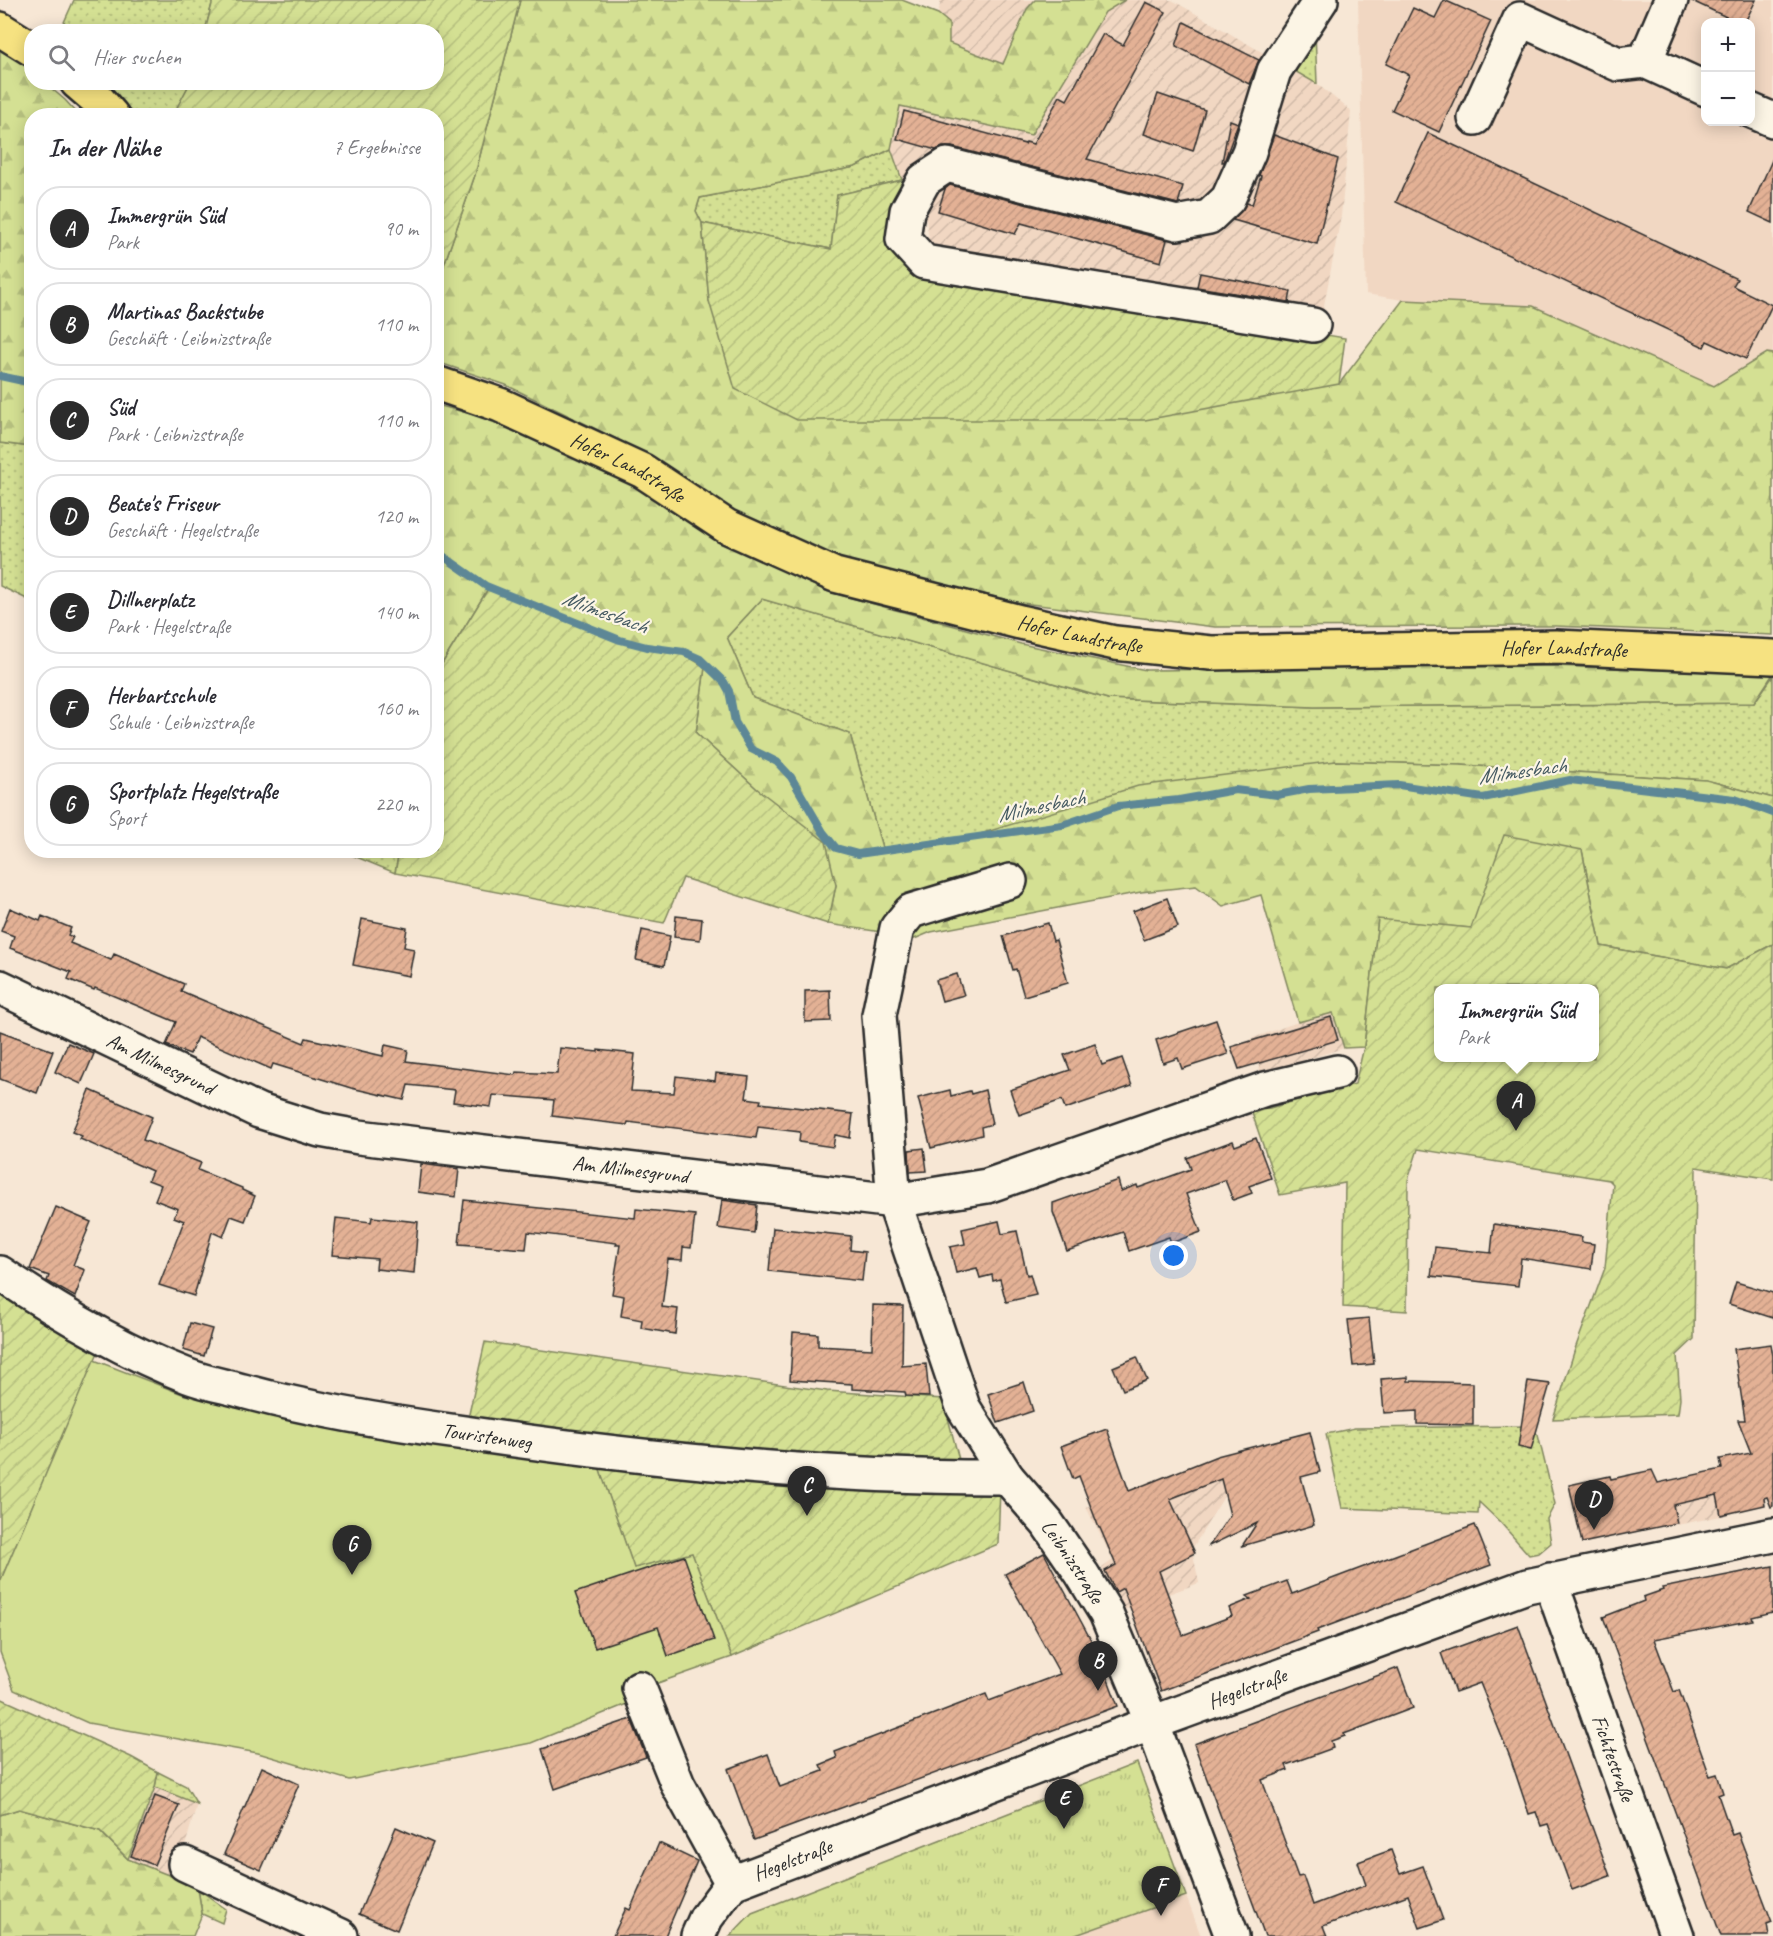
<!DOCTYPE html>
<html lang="de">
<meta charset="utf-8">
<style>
body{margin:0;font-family:Caveat,sans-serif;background:#f7f7f7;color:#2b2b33}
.controls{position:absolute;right:18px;top:18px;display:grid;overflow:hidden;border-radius:12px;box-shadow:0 3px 15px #0003}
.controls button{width:54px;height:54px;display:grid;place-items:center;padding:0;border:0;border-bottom:2px solid #e1e1e2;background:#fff;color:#2b2b33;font:30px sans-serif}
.you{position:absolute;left:1174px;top:1256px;width:21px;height:21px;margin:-15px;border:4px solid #fff;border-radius:50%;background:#1a73e8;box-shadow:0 0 0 9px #1a73e833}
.badge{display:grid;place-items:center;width:39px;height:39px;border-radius:50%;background:#2b2b2b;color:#fff;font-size:20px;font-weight:700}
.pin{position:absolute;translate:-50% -50px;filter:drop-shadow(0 2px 3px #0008)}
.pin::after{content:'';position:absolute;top:32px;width:21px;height:18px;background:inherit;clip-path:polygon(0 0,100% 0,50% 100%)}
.popup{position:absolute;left:1434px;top:984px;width:165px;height:78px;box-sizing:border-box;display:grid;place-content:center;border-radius:12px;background:#fff;filter:drop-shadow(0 2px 4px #0005);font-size:20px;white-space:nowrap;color:#7c7c81}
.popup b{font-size:22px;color:#2b2b33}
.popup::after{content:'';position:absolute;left:50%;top:100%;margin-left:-12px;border:12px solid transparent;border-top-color:#fff}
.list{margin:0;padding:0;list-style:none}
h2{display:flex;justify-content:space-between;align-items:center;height:78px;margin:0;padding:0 24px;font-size:26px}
h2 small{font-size:20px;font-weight:400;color:#7c7c81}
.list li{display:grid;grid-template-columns:39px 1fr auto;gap:18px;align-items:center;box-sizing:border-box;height:84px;margin:0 12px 12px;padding:0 12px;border:2px solid #e1e1e2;border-radius:24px}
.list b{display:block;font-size:22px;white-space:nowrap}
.list p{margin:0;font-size:20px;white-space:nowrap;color:#7c7c81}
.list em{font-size:20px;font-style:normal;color:#7c7c81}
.icon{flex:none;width:33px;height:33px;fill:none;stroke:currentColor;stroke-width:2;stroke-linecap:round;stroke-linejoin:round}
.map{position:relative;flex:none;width:1773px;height:1936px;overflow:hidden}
.search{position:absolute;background:#fff;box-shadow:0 3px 15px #0003;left:24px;top:24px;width:420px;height:66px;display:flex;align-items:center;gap:15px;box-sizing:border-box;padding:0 21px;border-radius:24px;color:#7c7c81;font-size:22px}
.panel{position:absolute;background:#fff;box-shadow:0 3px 15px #0003;left:24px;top:108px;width:420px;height:750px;border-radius:24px}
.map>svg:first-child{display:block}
</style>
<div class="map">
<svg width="1773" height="1936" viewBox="0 0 1773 1936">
<defs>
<pattern id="industrial-furrows" width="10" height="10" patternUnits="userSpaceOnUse" patternTransform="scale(1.5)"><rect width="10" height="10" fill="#f1d7c2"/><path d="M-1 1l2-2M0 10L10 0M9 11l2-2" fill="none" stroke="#cfb9a7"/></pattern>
<pattern id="grass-dots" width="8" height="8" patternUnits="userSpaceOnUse" patternTransform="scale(1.5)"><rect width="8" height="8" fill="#d4e093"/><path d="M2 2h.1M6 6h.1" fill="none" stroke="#b6c07f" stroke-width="1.8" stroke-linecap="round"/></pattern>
<pattern id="forest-firs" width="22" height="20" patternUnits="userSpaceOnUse" patternTransform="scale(1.5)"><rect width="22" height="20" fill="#d4e093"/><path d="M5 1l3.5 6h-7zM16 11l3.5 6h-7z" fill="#b6c07f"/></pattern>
<pattern id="park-tufts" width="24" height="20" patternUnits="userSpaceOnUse" patternTransform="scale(1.5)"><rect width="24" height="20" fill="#d4e093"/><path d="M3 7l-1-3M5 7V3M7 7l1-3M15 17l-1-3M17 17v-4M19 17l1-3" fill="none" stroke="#b6c07f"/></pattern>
<pattern id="garden-furrows" width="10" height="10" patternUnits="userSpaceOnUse" patternTransform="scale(1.5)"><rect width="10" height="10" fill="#d4e093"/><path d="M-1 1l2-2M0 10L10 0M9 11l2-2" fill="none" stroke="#b6c07f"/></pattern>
<pattern id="building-hatch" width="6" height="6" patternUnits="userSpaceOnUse" patternTransform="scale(1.5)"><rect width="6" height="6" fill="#e3b195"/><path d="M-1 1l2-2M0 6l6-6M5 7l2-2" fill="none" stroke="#c39881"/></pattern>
</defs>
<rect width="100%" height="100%" fill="#f7e7d5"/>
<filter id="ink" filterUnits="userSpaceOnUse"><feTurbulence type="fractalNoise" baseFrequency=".0167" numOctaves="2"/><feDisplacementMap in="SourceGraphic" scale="12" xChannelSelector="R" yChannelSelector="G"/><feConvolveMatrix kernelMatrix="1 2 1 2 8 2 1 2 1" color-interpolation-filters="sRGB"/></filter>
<g filter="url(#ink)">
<g fill="#f1d7c2" fill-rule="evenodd">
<path d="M1358,0H1773V354L1766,353L1714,386L1533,306L1409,301L1366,294ZM1706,22H1750V122H1706Z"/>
<polygon points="1186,1896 1201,1936 1073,1936"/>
</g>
<g fill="url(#industrial-furrows)">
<polygon points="941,0 1035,0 1026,9 1003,64 949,43 949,23 938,14"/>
<polygon points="1125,0 1172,0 1317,84 1351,111 1341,216 1322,316 1196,297 930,246 924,207 902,180 891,149 899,106 1031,135 1105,12"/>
<polygon points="1333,1013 1344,1048 1261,1073 1250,1039 1298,1022"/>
<polygon points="1215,1456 1225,1495 1192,1549 1199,1583 1121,1611 1102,1568 1113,1560 1086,1507"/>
<polygon points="1712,1471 1721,1516 1677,1525 1668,1481"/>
<polygon points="155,1787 197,1804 176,1878 128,1859"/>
</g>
<g fill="url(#grass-dots)" stroke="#80865f" stroke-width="1.5">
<polygon points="74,0 213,0 205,31 63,32 61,29"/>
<polygon points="1315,30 1317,84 1286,66"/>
<polygon points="106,83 190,83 173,116 134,115"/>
<polygon points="891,149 902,180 837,195 831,249 702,223 696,211 700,198 855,167"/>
<polygon points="0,443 31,447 31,601 0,586"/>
<polygon points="762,599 1108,699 1314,707 1754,703 1773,676 1773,798 1706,780 1460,765 1336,761 947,844 883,851 850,734 753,698 727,637"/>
<polygon points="342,851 399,851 395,873"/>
<polygon points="1530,1426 1538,1435 1555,1504 1547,1519 1551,1543 1539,1553 1529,1555 1500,1522 1479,1502 1478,1514 1342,1508 1326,1434 1355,1428"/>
<polygon points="158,1772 186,1786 197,1804 155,1787"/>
<polygon points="198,1889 226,1909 222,1923 202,1914"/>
</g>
<g fill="url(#forest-firs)" stroke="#80865f" stroke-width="1.5">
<polygon points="520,0 902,0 938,14 949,23 949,43 1003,64 1027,9 1035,0 1125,0 1105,12 1031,135 900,106 891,149 855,167 700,198 696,211 702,223 709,301 1339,384 1403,300 1533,306 1714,386 1767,353 1773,354 1773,635 1555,626 1215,627 1022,603 845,562 735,512 649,455 506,385 437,362 437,285 475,175"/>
<polygon points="0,43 31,70 32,82 45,83 65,100 79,115 32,116 31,447 0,443"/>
<polygon points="437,405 494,420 630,484 722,541 826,591 1021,644 1146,670 1554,666 1773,674 1754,703 1314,707 1108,699 762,599 727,637 753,698 850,734 883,851 947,844 1138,786 1336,761 1460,765 1706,780 1773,798 1773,944 1726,969 1601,946 1582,850 1471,928 1378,920 1364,1047 1344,1048 1333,1013 1298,1022 1261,895 1223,906 1196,886 1141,892 931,932 900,945 888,933 828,924 836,885 756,788 696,733 705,667 684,654 652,650 621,642 488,589 437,672"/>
<polygon points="19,1809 100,1831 128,1859 176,1878 198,1889 202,1914 193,1936 0,1936 0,1815"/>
</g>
<polygon fill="url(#park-tufts)" stroke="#80865f" stroke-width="1.5" points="1137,1763 1186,1896 1073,1936 730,1936 752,1913"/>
<g fill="url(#garden-furrows)" stroke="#80865f" stroke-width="1.5" fill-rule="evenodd">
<polygon points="213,0 520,0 475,175 437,285 436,116 173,115 190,83 436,82 436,32 205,31"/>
<polygon points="902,180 893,234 911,265 1345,338 1339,384 1145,420 797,420 735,389 709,301 702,223 831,249 837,195"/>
<polygon points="488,589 621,642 652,650 684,654 705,667 696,733 756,788 826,842 836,885 828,924 683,878 664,923 395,873 399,851 436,850 437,672"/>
<path d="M1504,835L1582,850L1601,946L1726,969L1773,944V1179L1696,1167L1694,1339L1677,1355L1680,1399L1678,1414L1553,1419L1575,1349L1605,1268L1613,1184L1609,1180L1418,1149L1408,1180L1407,1311L1343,1307L1345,1183L1280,1195L1252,1113L1355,1084L1364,1047L1378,919L1471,928ZM1438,988H1594V1058H1438Z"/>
<polygon points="0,1284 99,1350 0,1582"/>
<polygon points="485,1342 827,1391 943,1399 966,1486 1000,1488 998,1544 732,1657 692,1554 634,1569 591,1444 475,1426 469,1414"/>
<polygon points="0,1698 131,1757 158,1772 155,1787 128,1859 100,1831 19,1809 0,1815"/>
</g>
<polygon fill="#d4e093" stroke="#80865f" stroke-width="1.5" points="94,1360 185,1395 377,1434 597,1461 634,1568 692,1553 732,1657 655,1684 629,1703 531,1743 349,1780 258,1753 88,1723 14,1690 0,1652 0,1582"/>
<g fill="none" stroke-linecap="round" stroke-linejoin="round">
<g stroke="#5d8796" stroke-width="8">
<polyline points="0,376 32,383"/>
<polyline points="436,551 486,586 620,640 647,647 684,652 700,659 724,682 729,691 735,722 751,749 777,762 791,777 823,832 836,848 858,854 1062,825 1118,806 1179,800 1235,790 1277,795 1309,789 1399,785 1483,798 1570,780 1735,799 1773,813"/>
</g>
</g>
<g fill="url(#building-hatch)" stroke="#2b2b2b" stroke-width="1.5">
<polygon points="1444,0 1491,21 1439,132 1392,110 1409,75 1386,64 1413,8 1435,18"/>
<polygon points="1690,0 1756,0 1745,22 1737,22"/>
<polygon points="1146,2 1166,12 1087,159 1183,186 1178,204 952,147 943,147 936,150 897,139 904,111 1025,144 1026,142 1033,144 1060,96 1067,100 1103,34 1123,45"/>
<polygon points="1184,22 1259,60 1249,84 1176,46"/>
<polygon points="1158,94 1205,110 1193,151 1144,134"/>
<polygon points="1230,120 1238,123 1224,162 1222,162"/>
<polygon points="1428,133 1737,279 1733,286 1772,305 1746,359 1707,341 1704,347 1396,202"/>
<polygon points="1274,135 1338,159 1317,244 1233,220 1247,203 1252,205 1261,176 1259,175"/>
<polygon points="1773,158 1773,223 1749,212"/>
<polygon points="950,185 1167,240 1161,262 1021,223 1015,234 938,211 945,189"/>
<polygon points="1200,273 1291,291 1289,302 1197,287"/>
<polygon points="1167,898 1178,927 1144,940 1133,911"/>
<polygon points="10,908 40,921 42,916 71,928 68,935 73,937 70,943 111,960 114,954 140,965 184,984 181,991 304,1043 306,1038 383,1056 385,1045 408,1050 406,1061 515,1075 516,1072 557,1074 560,1048 598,1052 598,1050 635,1054 631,1091 674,1093 676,1076 715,1081 716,1073 749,1077 746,1098 761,1100 760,1103 853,1114 850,1138 835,1135 833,1147 799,1142 800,1132 758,1127 756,1138 628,1122 627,1125 552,1116 554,1100 493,1095 491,1107 453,1102 455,1090 408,1085 404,1100 351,1088 273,1064 271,1069 197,1037 190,1054 166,1045 176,1022 95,988 94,990 68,979 71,972 10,948 14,936 1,931"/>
<polygon points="676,916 702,919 700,940 674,937"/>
<polygon points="362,919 407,928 404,947 414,949 409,976 353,965"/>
<polygon points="1048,923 1053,941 1056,940 1068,983 1024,996 1016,969 1013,970 1003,936"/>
<polygon points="642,930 670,936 664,966 636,960"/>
<polygon points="957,974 964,995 942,1001 936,980"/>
<polygon points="830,990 831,1021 805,1022 805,991"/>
<polygon points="1331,1017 1338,1040 1239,1069 1231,1047"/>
<polygon points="1216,1020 1228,1054 1182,1069 1178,1058 1163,1063 1156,1040"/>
<polygon points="0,1031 53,1051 37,1093 0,1079"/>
<polygon points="68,1043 94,1054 81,1084 55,1072"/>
<polygon points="1095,1044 1102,1065 1122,1058 1132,1086 1065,1109 1062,1100 1019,1115 1010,1090 1070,1070 1064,1055"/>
<polygon points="90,1090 152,1117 143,1140 201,1163 198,1170 242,1188 242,1190 255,1196 245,1221 231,1216 223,1237 212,1232 194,1296 159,1285 184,1221 174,1217 178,1209 155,1200 161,1185 148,1180 152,1171 80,1139 82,1136 72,1132"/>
<polygon points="950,1090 951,1096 970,1091 971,1094 985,1090 992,1124 981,1127 982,1135 931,1148 918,1098"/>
<polygon points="1256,1138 1271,1178 1249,1186 1252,1193 1233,1200 1225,1180 1186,1194 1201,1232 1171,1243 1169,1237 1129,1251 1123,1232 1067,1251 1053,1212 1053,1203 1118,1180 1121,1191 1137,1185 1138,1188 1191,1169 1187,1158 1233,1141 1235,1146"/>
<polygon points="924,1148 927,1171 910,1172 909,1150"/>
<polygon points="421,1164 459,1169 456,1197 418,1192"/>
<polygon points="464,1200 635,1218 636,1209 695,1215 691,1248 683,1247 682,1260 668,1259 662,1307 678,1309 675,1334 641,1328 642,1320 621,1316 624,1296 612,1294 620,1245 616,1245 617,1243 528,1232 526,1249 459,1244"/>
<polygon points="722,1200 757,1205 754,1233 718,1228"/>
<polygon points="56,1207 91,1222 73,1265 85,1270 75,1297 47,1281 49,1276 30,1269"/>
<polygon points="372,1217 418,1222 414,1273 376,1269 377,1259 332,1255 336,1218 371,1222"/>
<polygon points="999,1221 1002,1234 1017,1231 1027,1275 1030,1274 1036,1295 1006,1302 1000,1279 993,1281 992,1275 980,1278 977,1268 956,1273 950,1247 965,1244 962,1229"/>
<polygon points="1494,1224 1582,1237 1581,1242 1594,1244 1591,1269 1521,1258 1518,1286 1431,1276 1435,1247 1491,1253"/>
<polygon points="773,1228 851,1236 850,1250 865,1252 862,1281 769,1271"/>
<polygon points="1736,1282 1773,1293 1773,1318 1729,1304"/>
<polygon points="873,1305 903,1306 902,1366 926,1364 929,1397 906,1396 905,1392 852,1389 852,1384 790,1380 793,1332 818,1334 818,1346 872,1349"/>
<polygon points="1369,1318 1374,1364 1353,1366 1348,1320"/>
<polygon points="190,1323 212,1329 204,1356 183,1350"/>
<polygon points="1771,1344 1773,1356 1773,1506 1771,1507 1767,1497 1764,1498 1765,1505 1721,1515 1717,1495 1673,1505 1677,1523 1582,1543 1569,1485 1610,1476 1611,1479 1652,1470 1658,1483 1722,1469 1720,1459 1751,1453 1738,1420 1745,1420 1734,1349"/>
<polygon points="1137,1357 1147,1380 1123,1390 1113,1367"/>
<polygon points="1408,1377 1408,1381 1473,1383 1473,1425 1417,1424 1417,1411 1384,1413 1381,1379"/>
<polygon points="1528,1381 1550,1384 1531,1450 1518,1447"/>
<polygon points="1024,1382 1033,1411 998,1423 988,1394"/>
<polygon points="1107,1429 1129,1491 1217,1456 1310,1432 1320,1472 1301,1477 1314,1525 1242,1546 1257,1523 1209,1546 1230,1515 1221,1479 1170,1499 1195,1553 1159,1571 1183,1635 1232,1616 1229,1608 1251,1599 1247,1596 1287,1581 1292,1594 1475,1525 1491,1565 1317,1630 1318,1632 1161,1691 1123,1588 1116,1592 1105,1571 1116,1565 1100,1528 1099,1528 1079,1476 1073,1479 1061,1446"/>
<polygon points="1044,1553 1098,1653 1118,1706 754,1840 728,1769 768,1754 780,1787 823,1771 820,1765 837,1758 835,1752 986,1694 989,1701 1060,1674 1005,1574"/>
<polygon points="684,1556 714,1640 668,1656 658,1627 595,1648 575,1593"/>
<polygon points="1773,1566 1773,1612 1752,1617 1753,1620 1654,1639 1674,1692 1679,1690 1710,1776 1717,1774 1723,1793 1718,1795 1732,1835 1738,1833 1772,1922 1767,1924 1769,1936 1721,1936 1603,1617 1644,1601 1643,1597 1663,1590 1662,1588"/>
<polygon points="1518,1625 1610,1876 1572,1890 1548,1824 1541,1826 1536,1812 1529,1814 1510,1757 1480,1683 1455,1692 1441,1653"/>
<polygon points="1398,1668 1413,1708 1344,1734 1345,1736 1331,1741 1333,1748 1286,1765 1288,1770 1262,1780 1298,1877 1303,1876 1313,1905 1366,1885 1358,1862 1391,1850 1400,1874 1423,1866 1443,1920 1420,1928 1408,1895 1323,1926 1327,1936 1265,1936 1194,1744"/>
<polygon points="631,1719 646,1757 555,1789 542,1749"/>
<polygon points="262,1767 299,1784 261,1870 224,1854"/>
<polygon points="155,1796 179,1805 154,1865 131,1856"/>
<polygon points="396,1827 433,1843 397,1930 359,1914"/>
<polygon points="659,1843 697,1861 665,1936 613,1936 626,1908 630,1910"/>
</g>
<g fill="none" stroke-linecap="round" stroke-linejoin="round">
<defs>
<g id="minor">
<polyline points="1671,0 1645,61 1706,89"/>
<polyline points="1750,110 1773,120"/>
<polyline points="1475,118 1520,19 1618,64 1645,61"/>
<polyline points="1313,325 924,262 903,239 907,211 924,180 947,165 1177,223 1209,217 1228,199 1249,152 1274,71 1321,0"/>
<path id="s1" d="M1010,881L911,911L897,928L879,1015L894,1201L963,1407L1007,1477L1047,1523L1082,1574L1106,1613L1152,1723L1232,1936"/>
<path id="s2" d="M0,987L259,1111L320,1130L359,1137L894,1201L987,1186L1265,1089L1337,1072"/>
<path id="s3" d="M0,1273C59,1313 121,1350 188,1376C206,1383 225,1386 243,1391C316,1411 390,1423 465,1433C644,1459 826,1478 1007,1477"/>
<path id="s4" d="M1550,1580L1677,1936"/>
<polyline points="639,1688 678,1785 732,1883"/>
<polyline points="185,1864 341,1936"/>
<path id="s5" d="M698,1936L706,1918L732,1883L1152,1723L1527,1586L1773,1535"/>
</g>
<g id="major">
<polyline points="0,29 32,49"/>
<polyline points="77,82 99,101 112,116"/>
<path id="s6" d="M436,383L500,405L643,471L726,526L835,575L1020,622L1115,643L1211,653L1556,647L1773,657"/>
</g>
</defs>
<use href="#minor" stroke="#2b2b2b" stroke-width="38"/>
<use href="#major" stroke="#2b2b2b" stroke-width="38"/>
<use href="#minor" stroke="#fcf5e5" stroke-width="33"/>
<use href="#major" stroke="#f6e281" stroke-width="33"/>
</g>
</g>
<g text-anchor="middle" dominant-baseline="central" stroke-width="4.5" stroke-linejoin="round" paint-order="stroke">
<g font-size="21" fill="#2b2b2b" stroke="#fcf5e5">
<text stroke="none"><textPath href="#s6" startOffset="210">Hofer Landstraße</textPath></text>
<text stroke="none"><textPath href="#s6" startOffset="696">Hofer Landstraße</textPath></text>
<text stroke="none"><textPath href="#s6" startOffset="1182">Hofer Landstraße</textPath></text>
<text stroke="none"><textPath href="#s2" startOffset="178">Am Milmesgrund</textPath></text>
<text stroke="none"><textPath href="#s2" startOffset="664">Am Milmesgrund</textPath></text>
<text stroke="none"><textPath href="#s3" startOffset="520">Touristenweg</textPath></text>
<text stroke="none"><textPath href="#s1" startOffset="808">Leibnizstraße</textPath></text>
<text stroke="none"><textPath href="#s5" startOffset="614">Hegelstraße</textPath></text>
<text stroke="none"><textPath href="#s4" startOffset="189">Fichtestraße</textPath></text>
<text stroke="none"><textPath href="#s5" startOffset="128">Hegelstraße</textPath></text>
</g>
<g font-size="22" font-style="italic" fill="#445961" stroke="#fcf5e5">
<text transform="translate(605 612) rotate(20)">Milmesbach</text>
<text transform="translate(1522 771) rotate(-8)">Milmesbach</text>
<text transform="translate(1041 806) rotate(-12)">Milmesbach</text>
</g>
</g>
</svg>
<div class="controls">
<button>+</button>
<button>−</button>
</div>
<div class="you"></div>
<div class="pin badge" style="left:1516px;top:1131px">A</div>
<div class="popup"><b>Immergrün Süd</b>Park</div>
<div class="pin badge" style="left:1098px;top:1691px">B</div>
<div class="pin badge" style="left:807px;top:1516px">C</div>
<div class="pin badge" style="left:1594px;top:1530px">D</div>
<div class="pin badge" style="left:1064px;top:1829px">E</div>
<div class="pin badge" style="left:1161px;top:1916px">F</div>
<div class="pin badge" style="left:352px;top:1575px">G</div>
<div class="search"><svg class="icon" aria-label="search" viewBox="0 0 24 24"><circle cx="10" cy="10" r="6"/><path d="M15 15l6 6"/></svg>Hier suchen</div>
<section class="panel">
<h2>In der Nähe<small>7 Ergebnisse</small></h2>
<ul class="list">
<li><span class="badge">A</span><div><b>Immergrün Süd</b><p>Park</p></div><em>90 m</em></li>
<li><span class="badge">B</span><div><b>Martinas Backstube</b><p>Geschäft · Leibnizstraße</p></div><em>110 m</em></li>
<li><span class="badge">C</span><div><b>Süd</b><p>Park · Leibnizstraße</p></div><em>110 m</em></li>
<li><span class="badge">D</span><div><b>Beate's Friseur</b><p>Geschäft · Hegelstraße</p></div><em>120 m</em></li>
<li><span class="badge">E</span><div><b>Dillnerplatz</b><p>Park · Hegelstraße</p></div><em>140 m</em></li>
<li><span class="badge">F</span><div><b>Herbartschule</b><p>Schule · Leibnizstraße</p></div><em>160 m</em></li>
<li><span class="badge">G</span><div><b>Sportplatz Hegelstraße</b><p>Sport</p></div><em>220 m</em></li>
</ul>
</section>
</div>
